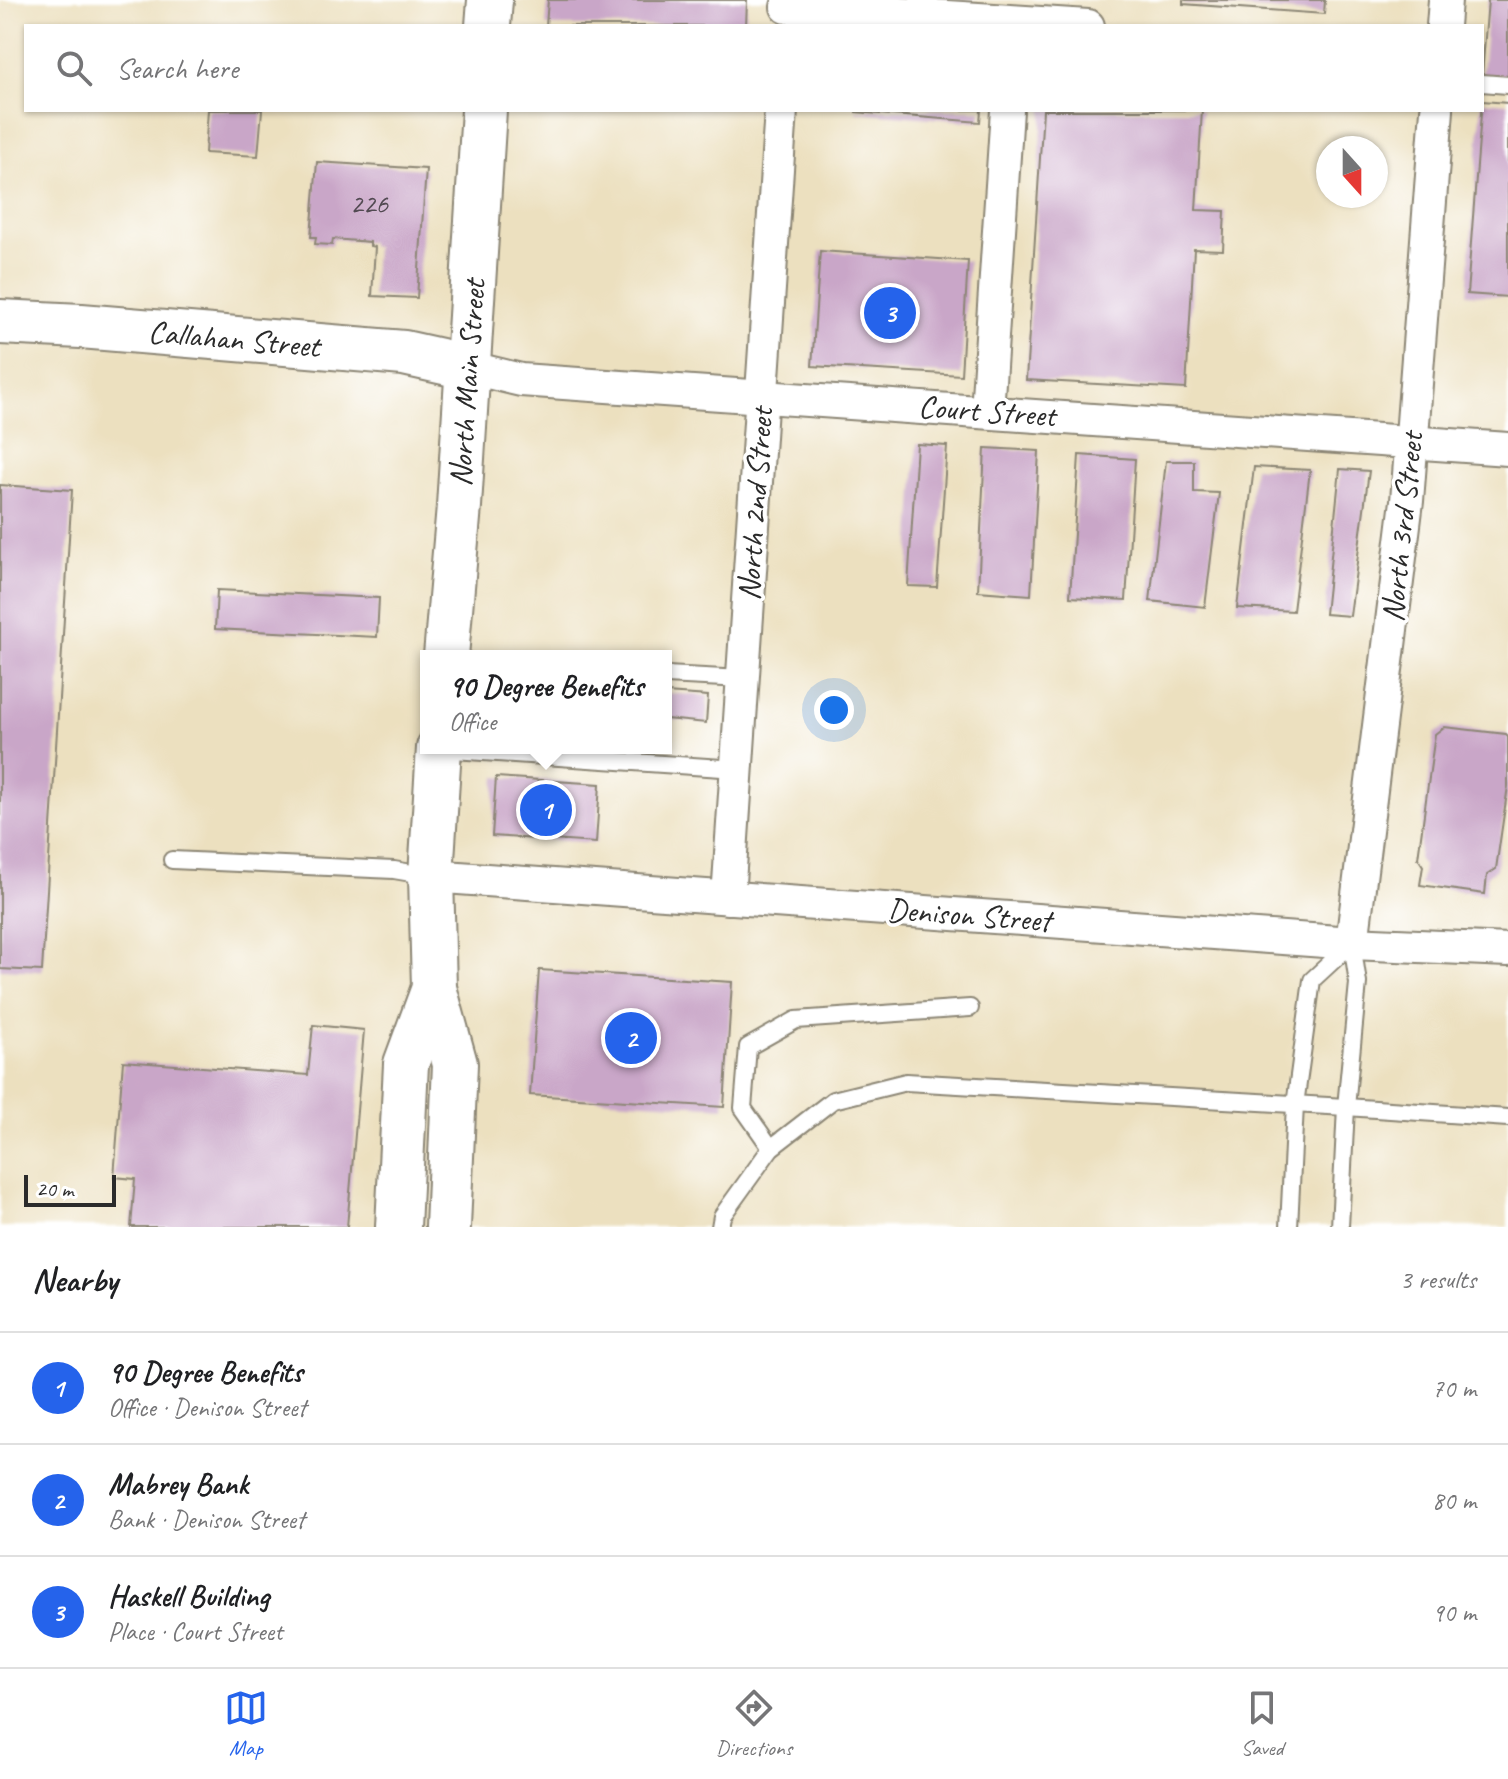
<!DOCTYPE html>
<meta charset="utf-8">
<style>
body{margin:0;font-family:Caveat,sans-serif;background:#f2f2f2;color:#202124}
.compass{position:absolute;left:1316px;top:136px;width:72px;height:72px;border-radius:50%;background:#fff;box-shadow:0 2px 6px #0004;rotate:159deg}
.scale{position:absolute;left:24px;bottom:20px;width:92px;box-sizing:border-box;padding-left:8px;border:4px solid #2b2b2b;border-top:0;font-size:22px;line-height:28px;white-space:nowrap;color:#2b2b2b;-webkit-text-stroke:6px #fff;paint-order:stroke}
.you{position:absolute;left:834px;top:710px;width:28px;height:28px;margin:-20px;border:6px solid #fff;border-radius:50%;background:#1a73e8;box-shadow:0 0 0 12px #1a73e833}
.badge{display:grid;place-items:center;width:52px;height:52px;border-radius:50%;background:#2563eb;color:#fff;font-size:26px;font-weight:700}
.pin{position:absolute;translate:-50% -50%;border:4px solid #fff;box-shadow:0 2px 8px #0006}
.popup{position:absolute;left:420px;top:650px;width:252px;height:104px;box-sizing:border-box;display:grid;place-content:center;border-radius:0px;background:#fff;filter:drop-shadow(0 2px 6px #0005);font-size:26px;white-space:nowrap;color:#757577}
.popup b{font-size:30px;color:#202124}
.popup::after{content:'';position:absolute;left:50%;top:100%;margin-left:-16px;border:16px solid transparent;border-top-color:#fff}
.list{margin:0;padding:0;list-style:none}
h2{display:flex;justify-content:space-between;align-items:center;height:104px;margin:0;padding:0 32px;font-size:34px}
h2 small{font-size:26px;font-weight:400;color:#757577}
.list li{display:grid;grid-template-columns:52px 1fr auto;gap:24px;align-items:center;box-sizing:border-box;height:112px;padding:0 32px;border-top:2px solid #e0e0e0}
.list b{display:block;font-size:30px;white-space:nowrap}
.list p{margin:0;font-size:26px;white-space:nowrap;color:#757577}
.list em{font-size:26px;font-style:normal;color:#757577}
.icon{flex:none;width:44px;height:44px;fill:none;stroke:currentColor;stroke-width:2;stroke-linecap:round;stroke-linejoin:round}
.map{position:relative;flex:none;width:1508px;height:1227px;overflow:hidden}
.search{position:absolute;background:#fff;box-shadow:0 2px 6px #0004;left:24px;right:24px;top:24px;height:88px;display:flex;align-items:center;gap:20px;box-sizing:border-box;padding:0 28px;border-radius:0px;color:#757577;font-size:30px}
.sheet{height:440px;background:#fff}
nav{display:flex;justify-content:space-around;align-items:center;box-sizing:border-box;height:112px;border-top:2px solid #e0e0e0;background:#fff;font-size:22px;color:#757577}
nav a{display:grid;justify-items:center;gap:4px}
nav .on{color:#2563eb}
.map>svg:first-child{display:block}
</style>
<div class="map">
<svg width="1508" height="1227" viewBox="0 0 1508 1227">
<rect width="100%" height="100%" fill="#fff"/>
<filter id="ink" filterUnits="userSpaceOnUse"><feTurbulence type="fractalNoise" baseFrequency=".0125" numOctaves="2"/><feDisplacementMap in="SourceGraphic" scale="16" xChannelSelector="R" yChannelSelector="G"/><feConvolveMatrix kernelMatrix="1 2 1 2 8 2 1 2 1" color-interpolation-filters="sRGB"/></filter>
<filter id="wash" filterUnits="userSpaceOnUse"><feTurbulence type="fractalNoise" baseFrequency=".006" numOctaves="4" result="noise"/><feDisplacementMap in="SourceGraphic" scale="32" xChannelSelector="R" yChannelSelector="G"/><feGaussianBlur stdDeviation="1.8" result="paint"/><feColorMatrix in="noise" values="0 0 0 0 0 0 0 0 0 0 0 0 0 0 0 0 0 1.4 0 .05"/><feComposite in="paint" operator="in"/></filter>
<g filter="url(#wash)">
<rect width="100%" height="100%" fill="#ece0bf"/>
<g id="blocks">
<g fill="#c9a6c8">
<polygon points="548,0 747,0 746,26 546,26"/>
<polygon points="1183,0 1325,0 1324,14 1183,4"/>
<polygon points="1488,0 1508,0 1508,76 1482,75"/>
<polygon points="1482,101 1508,103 1508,297 1467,294"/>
<polygon points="208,110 262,110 258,156 205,153"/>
<polygon points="856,110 981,110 980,122 856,112"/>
<polygon points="1043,110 1202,110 1196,210 1225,211 1223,250 1194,249 1186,389 1026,380"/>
<polygon points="317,162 426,169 417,298 372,296 375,247 370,246 370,242 333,239 332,245 315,244 316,237 311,237"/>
<polygon points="820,251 968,261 961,375 812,366"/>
<polygon points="917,444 947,446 937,587 908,586"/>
<polygon points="985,448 1039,451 1031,595 978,591"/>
<polygon points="1079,455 1135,459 1126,600 1070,597"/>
<polygon points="1166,461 1194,461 1194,492 1219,493 1205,607 1150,601"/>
<polygon points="1254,467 1310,470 1293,611 1237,608"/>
<polygon points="1340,469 1369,471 1350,616 1325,614"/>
<polygon points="0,485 72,490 42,971 0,969"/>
<polygon points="217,590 379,598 377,637 215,629"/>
<polygon points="666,693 708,696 706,723 666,719"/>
<polygon points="1444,727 1506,734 1508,736 1508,786 1496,869 1487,875 1485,894 1420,885 1423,866 1418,858 1435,734"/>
<polygon points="496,777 600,784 596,843 492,836"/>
<polygon points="539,970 732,982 724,1107 530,1095"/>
<polygon points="313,1025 364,1030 347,1227 131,1227 135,1179 114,1177 123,1061 308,1075"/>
</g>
</g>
</g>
<g filter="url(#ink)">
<use href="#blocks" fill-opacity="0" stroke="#8c8675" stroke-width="2"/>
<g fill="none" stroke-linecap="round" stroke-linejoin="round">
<defs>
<g id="lane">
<polyline points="1482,83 1508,85"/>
<polyline points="666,675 743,679"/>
<polyline points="439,749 737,769"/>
<polyline points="172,860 394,870 429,876"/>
<polyline points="771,1148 743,1108 748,1047 796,1020 970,1008"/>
<polyline points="720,1227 722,1216 771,1148 833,1100 906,1082 1346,1107 1508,1118"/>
<polyline points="1289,1227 1295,1105 1312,980 1351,944"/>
<polyline points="1340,1227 1346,1107 1358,983 1352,943"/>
</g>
<g id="street">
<polyline points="787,7 1088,26"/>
<polyline points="1443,26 1445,0"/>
<polyline points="467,367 521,380 1508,449"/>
<polyline points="987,412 1007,110"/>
<polyline points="431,876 1352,943 1508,950"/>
<polyline points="728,898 781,110"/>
<polyline points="1352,943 1407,501 1437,110"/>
</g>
<polyline id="secondary" points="0,322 81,326 404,353 467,367"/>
<g id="primary">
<polyline points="488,26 490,0"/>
<polyline points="446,656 459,506 484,110"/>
<polyline points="439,748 431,876 434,988 455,1064 448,1227"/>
<polyline points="398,1227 406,1064 434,988"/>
</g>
</defs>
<use href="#lane" stroke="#8c8675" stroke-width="20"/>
<use href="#street" stroke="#8c8675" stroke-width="36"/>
<use href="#secondary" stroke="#8c8675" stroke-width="48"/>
<use href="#primary" stroke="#8c8675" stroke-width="48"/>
<use href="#lane" stroke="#fff" stroke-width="16"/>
<use href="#street" stroke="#fff" stroke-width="32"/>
<use href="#secondary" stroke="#fff" stroke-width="44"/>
<use href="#primary" stroke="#fff" stroke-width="44"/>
</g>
</g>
<g text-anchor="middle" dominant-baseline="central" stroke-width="7" stroke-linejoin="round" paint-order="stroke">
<g font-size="28" fill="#524a52">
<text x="369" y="203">226</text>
</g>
<g font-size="32" fill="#2b2b2b" stroke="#fff">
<text transform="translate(234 339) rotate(5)">Callahan Street</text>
<text transform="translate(467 383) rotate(-86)">North Main Street</text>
<text transform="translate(987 411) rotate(4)">Court Street</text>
<text transform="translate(755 504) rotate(-86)">North 2nd Street</text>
<text transform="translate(1402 527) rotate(-84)">North 3rd Street</text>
<text transform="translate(969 915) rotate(4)">Denison Street</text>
</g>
</g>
</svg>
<svg class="compass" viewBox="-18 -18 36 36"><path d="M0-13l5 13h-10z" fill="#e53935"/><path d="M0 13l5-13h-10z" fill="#757577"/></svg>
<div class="scale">20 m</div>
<div class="you"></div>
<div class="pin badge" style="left:546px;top:810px">1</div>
<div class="popup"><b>90 Degree Benefits</b>Office</div>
<div class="pin badge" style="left:631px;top:1038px">2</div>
<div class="pin badge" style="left:890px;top:313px">3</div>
<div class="search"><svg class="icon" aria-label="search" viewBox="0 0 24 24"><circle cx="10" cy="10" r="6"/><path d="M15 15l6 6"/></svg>Search here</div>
</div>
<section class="sheet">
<h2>Nearby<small>3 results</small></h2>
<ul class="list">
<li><span class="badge">1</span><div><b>90 Degree Benefits</b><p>Office · Denison Street</p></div><em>70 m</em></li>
<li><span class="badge">2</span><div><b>Mabrey Bank</b><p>Bank · Denison Street</p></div><em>80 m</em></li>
<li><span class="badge">3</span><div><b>Haskell Building</b><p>Place · Court Street</p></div><em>90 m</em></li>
</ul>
</section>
<nav>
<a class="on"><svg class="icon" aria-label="map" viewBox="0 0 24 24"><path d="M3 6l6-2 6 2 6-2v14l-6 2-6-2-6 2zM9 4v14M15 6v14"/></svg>Map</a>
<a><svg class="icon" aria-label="directions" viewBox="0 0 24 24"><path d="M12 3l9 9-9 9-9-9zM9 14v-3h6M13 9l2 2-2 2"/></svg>Directions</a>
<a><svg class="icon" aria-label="saved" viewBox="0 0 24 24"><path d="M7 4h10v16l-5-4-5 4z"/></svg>Saved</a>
</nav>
